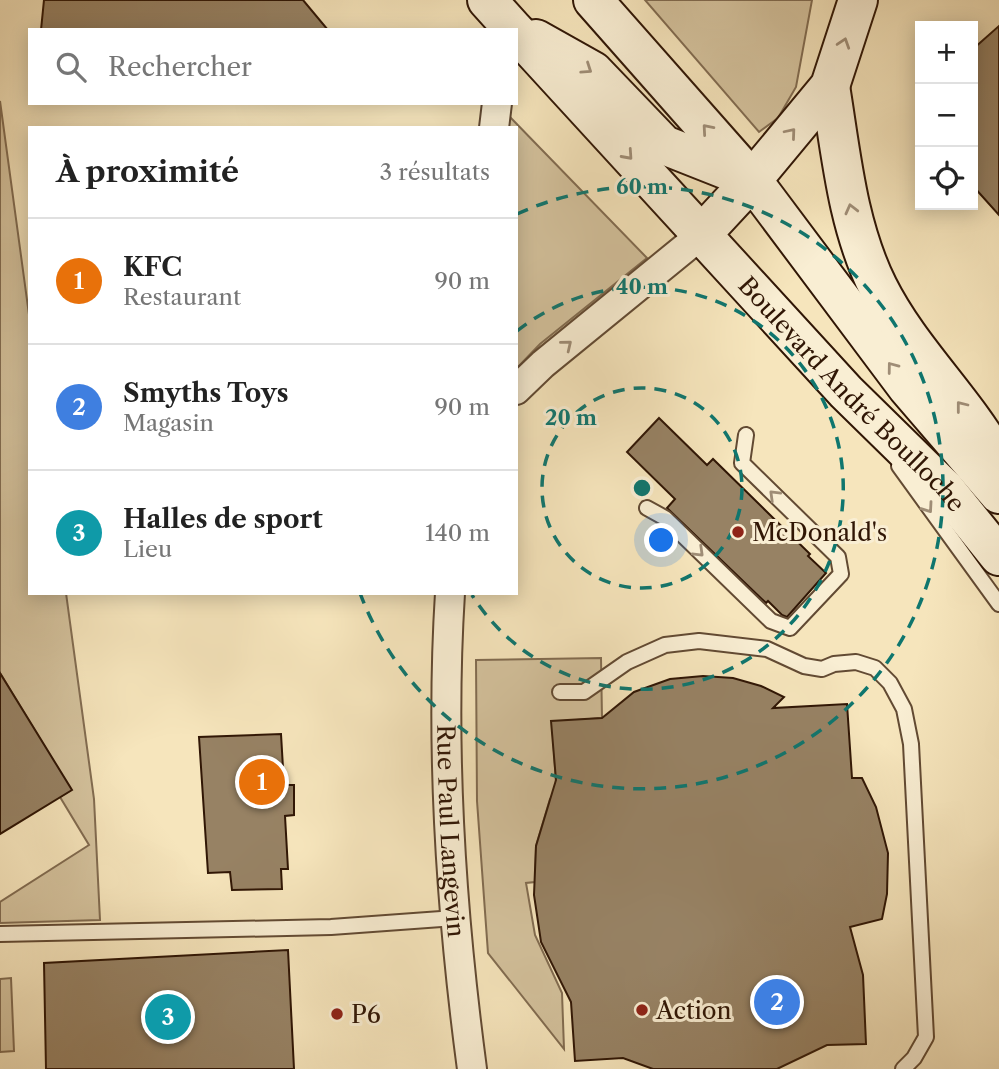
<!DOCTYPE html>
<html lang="fr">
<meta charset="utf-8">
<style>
body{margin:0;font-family:"Libre Caslon Text",serif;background:#f2f2f2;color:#222}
.controls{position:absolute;right:21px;top:21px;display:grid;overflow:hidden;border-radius:0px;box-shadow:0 4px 18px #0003}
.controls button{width:63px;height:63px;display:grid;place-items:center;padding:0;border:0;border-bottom:2px solid #e0e0e0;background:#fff;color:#222;font:35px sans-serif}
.you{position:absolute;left:662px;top:541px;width:24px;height:24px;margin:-18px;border:5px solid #fff;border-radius:50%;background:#1a73e8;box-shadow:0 0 0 10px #1a73e833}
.badge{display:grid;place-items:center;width:46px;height:46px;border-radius:50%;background:#1a73e8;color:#fff;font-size:23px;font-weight:700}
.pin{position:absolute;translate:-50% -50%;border:4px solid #fff;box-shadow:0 2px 7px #0006}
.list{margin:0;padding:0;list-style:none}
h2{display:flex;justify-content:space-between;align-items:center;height:91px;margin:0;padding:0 28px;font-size:30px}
h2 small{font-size:23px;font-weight:400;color:#767676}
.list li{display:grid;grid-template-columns:46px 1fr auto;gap:21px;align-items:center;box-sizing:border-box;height:126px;padding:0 28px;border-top:2px solid #e0e0e0}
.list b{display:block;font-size:26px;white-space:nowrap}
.list p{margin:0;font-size:23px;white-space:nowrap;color:#767676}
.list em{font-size:23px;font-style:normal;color:#767676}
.icon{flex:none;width:38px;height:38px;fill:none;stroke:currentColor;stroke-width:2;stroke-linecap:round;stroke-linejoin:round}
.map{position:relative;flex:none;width:999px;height:1069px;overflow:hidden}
.search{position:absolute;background:#fff;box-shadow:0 4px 18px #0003;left:28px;top:28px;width:490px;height:77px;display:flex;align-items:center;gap:18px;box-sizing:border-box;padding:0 24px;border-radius:0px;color:#767676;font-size:26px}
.panel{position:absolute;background:#fff;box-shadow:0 4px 18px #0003;left:28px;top:126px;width:490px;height:469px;border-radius:0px}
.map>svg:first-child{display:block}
</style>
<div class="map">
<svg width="999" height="1069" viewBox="0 0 999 1069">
<rect width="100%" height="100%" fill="#f6e5bc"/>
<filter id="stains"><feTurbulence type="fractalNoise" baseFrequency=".00286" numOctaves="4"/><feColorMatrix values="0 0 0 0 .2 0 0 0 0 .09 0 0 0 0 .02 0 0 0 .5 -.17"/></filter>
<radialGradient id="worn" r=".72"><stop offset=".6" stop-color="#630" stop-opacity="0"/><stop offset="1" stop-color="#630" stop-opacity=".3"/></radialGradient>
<g fill="#d4c29d" stroke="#826c51" stroke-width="2">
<polygon points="645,0 812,0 796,87 778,118 759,132"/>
<polygon points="0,101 30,322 30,593 66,593 94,799 100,920 0,923 0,902 89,845 60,797 71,790 0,673"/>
<polygon points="509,116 647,258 540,344 516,369 516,128 507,128"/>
<polygon points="601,658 602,718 552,722 557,798 550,799 536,846 535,882 526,883 535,935 562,993 564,1049 488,953 477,801 476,660"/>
<polygon points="11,978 14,1051 0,1052 0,979"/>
</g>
<g fill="#978264" stroke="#301605" stroke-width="2">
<polygon points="44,0 303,0 328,30 41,30"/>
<polygon points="999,26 999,215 973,186 973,49"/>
<polygon points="659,418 707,465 713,459 810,554 808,556 826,573 787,617 782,615 768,601 766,603 667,508 675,499 627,452"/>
<polygon points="0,673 72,790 0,834"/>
<polygon points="703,676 733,678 761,686 784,697 773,708 847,704 852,778 862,778 876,807 888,853 887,894 882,919 850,927 863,975 866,1044 827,1045 777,1069 653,1069 623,1058 575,1061 571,1002 541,942 534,895 536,846 556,780 551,721 602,718 634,692 670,679"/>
<polygon points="281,734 284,785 294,785 294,815 285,816 288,869 281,869 282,889 232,890 230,872 208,873 199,737"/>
<polygon points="288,950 294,1069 46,1069 44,963"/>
</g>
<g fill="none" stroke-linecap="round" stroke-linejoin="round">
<defs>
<g id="service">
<polyline points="899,466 999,604"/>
<polyline points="647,508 665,518 771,621 790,628 841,574 838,557 742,463 746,435"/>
<polyline points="560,692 584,692 627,662 665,645 699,641 767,649 804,666 822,669 834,664 856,662 875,668 890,683 904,709 911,744 926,1037 914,1058 903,1069"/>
<polyline points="0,934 331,927 455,918"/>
</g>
<g id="minor">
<polyline points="494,128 497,103"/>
<polyline points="516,390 543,364 701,235"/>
<path id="s1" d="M450,593C440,751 451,912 472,1069"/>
</g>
<g id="secondary">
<polyline points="487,0 514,30"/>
<polyline points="593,0 752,180 907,387 999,494"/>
<path id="s2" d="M516,32L846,392L945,489L999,556"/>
<polyline points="536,39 593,71 664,145 745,177"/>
<path d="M830,86C841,153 847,225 878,287C910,351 965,400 999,462"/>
<polyline points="701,235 752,180 830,86 858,0"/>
</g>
</defs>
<use href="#service" stroke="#624a33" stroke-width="18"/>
<use href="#minor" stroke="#624a33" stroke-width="32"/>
<use href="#secondary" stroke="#301605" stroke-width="42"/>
<use href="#service" stroke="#f9eed3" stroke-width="14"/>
<use href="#minor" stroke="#f9eed3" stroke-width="28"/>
<use href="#secondary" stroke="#f9eed3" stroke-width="38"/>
</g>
<defs><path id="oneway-chevron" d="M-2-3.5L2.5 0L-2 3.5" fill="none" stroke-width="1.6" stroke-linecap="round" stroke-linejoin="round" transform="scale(1.75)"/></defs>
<g stroke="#9f8d76">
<use href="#oneway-chevron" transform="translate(844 43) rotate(-72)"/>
<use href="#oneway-chevron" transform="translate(587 69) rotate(34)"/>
<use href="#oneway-chevron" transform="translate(707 129) rotate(-131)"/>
<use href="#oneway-chevron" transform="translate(791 133) rotate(-50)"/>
<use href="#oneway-chevron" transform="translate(628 155) rotate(48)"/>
<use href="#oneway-chevron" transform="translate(851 209) rotate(-104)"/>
<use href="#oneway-chevron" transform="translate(567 345) rotate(-39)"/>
<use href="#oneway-chevron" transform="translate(892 367) rotate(-127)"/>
<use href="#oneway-chevron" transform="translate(961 406) rotate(-128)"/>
<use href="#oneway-chevron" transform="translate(774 495) rotate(-136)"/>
<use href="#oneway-chevron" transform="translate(928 508) rotate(55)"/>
<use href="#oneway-chevron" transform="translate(699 552) rotate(44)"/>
</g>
<g fill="none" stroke="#0f766e" stroke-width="3.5" stroke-dasharray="12 9">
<circle cx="642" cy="488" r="100"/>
<path d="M517 331A201 201 0 1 1 472 595"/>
<path d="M517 214A301 301 0 1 1 360 593"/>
</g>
<g fill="#8f2418" stroke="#f9eed3" stroke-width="2.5">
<circle cx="738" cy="532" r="7"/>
<circle cx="642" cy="1010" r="7"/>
<circle cx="337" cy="1014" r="7"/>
</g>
<g text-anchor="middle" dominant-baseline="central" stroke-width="6" stroke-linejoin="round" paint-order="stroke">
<g font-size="24" fill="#301605" stroke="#f9eed3">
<text stroke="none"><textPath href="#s2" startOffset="494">Boulevard André Boulloche</textPath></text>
<text stroke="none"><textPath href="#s1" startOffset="238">Rue Paul Langevin</textPath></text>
</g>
<g font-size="24" fill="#301605" stroke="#f9eed3" text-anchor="start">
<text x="752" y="532">McDonald's</text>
<text x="656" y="1010">Action</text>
<text x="351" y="1014">P6</text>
</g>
</g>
<circle cx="642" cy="488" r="10" fill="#0f766e" stroke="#f9eed3" stroke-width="3.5"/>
<g font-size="21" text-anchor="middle" font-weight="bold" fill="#0f766e" stroke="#f9eed3" stroke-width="6" stroke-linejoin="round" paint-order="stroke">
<text x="642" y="194">60 m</text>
<text x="642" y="294">40 m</text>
<text x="571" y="425">20 m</text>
</g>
<rect width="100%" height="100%" filter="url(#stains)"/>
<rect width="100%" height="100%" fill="url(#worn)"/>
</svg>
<div class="controls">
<button>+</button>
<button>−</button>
<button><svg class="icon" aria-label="locate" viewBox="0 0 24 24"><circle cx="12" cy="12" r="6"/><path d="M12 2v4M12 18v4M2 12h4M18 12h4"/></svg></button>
</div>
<div class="you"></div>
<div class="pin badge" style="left:262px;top:782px;background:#e8710a">1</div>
<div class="pin badge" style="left:777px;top:1002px;background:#3f7fe0">2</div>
<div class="pin badge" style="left:168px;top:1017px;background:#0f9aa8">3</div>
<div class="search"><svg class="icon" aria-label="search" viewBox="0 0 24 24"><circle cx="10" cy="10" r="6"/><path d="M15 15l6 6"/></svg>Rechercher</div>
<section class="panel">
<h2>À proximité<small>3 résultats</small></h2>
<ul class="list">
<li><span class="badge" style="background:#e8710a">1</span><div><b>KFC</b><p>Restaurant</p></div><em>90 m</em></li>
<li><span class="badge" style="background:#3f7fe0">2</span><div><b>Smyths Toys</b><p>Magasin</p></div><em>90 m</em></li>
<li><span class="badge" style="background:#0f9aa8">3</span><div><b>Halles de sport</b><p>Lieu</p></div><em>140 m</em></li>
</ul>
</section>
</div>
